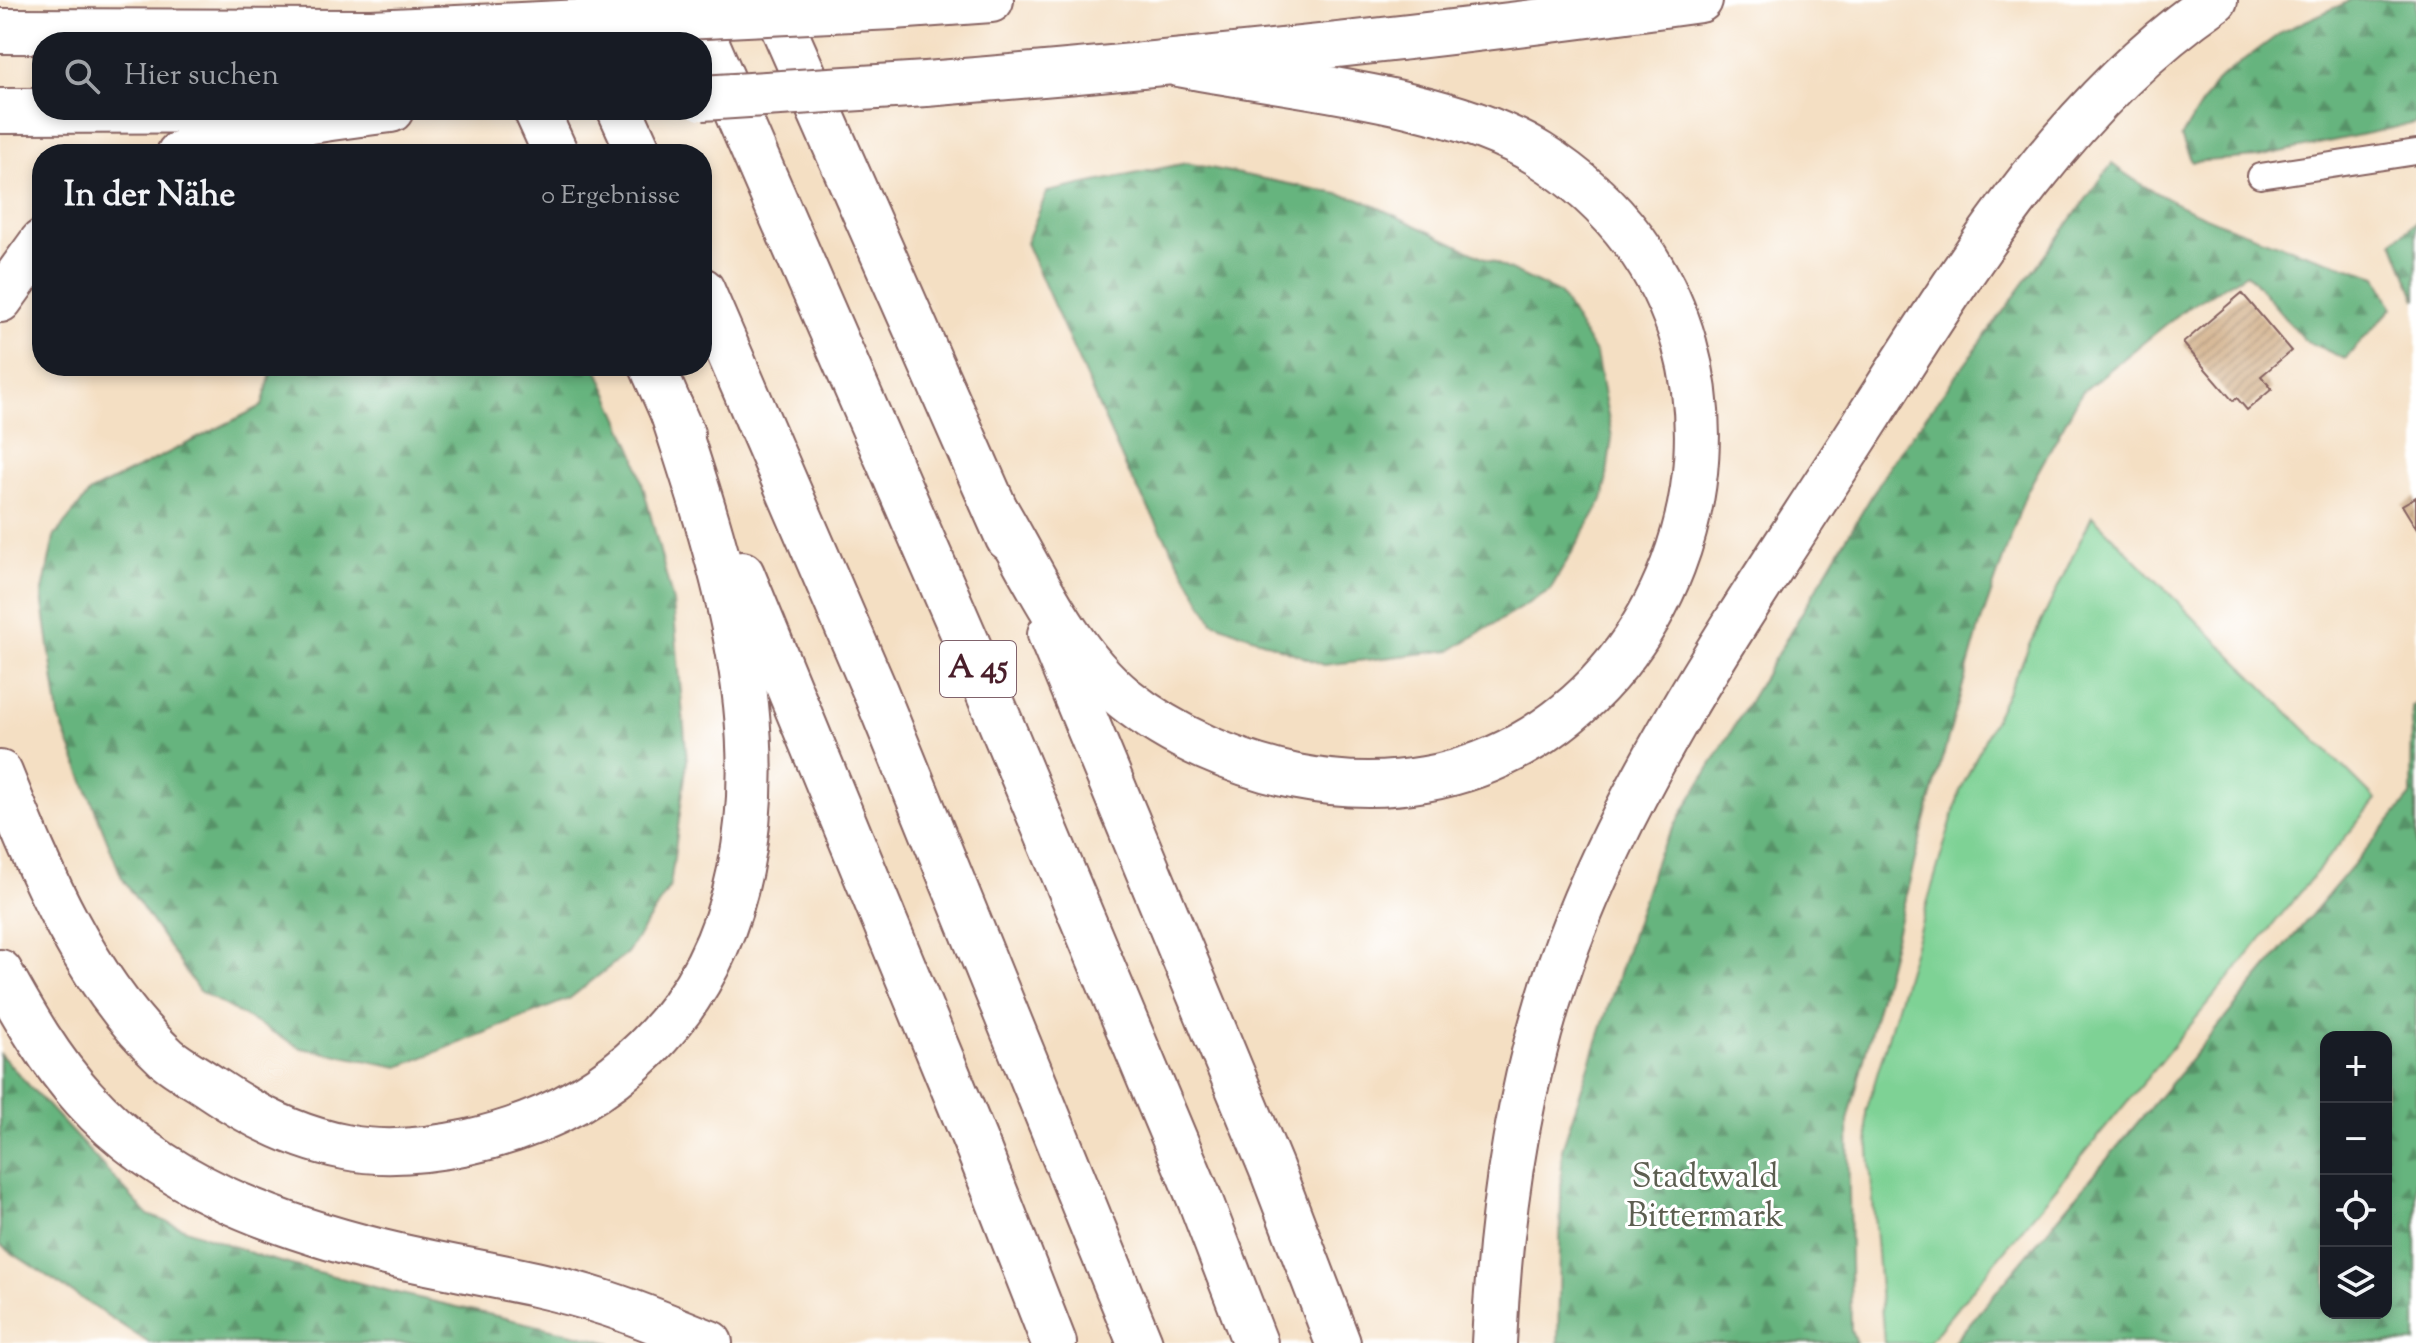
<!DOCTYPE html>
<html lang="de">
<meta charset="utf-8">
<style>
body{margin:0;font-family:"Sorts Mill Goudy",serif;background:#242831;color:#f1f3f6}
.controls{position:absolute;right:24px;bottom:24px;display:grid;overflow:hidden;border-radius:16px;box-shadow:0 4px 12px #0003}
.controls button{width:72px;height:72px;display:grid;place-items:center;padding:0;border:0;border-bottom:2px solid #363941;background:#171b24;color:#f1f3f6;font:40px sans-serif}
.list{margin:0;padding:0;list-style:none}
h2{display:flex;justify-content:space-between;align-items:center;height:104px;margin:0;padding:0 32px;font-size:34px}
h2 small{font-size:26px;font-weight:400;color:#9ea1a6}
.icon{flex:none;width:44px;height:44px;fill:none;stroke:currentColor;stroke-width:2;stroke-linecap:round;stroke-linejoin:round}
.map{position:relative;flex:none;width:2416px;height:1343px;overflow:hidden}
.search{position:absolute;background:#171b24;box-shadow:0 4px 12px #0003;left:32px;top:32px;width:680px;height:88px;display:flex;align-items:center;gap:20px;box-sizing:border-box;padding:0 28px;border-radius:32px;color:#9ea1a6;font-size:30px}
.panel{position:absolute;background:#171b24;box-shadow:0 4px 12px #0003;left:32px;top:144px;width:680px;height:232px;border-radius:32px}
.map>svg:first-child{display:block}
</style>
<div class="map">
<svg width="2416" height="1343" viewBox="0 0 2416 1343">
<defs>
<pattern id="forest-firs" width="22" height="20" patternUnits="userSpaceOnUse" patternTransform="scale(2)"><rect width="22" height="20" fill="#66b47e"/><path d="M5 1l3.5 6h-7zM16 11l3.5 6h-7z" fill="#569267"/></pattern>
<pattern id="building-hatch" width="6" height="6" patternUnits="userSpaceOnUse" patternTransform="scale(2)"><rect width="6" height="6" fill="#cfab82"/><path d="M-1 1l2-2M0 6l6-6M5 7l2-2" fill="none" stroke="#aa8b6b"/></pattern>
</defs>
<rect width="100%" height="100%" fill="#fff"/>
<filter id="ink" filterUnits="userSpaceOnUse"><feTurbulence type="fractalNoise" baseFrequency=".0125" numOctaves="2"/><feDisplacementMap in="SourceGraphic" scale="16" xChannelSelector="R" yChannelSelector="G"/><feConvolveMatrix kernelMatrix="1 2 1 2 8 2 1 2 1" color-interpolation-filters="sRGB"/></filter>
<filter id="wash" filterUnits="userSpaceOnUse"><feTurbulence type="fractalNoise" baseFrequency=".006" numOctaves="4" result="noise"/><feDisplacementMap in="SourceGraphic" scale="32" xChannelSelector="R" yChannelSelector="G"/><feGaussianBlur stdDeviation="1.8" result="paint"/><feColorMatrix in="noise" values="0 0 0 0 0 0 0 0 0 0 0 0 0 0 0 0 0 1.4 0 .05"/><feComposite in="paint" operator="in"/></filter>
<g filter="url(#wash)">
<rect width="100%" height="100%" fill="#f4dfc3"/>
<polygon fill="#7ed295" stroke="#647860" stroke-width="2" points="2092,516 2376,800 1928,1343 1884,1343 1866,1112 1960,791"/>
<g fill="url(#forest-firs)" stroke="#586a54" stroke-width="2" fill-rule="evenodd">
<polygon points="2352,0 2416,0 2416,123 2258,157 2192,162 2181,137 2216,81 2283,31"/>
<polygon points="1186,163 1358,198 1559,293 1596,354 1612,437 1604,497 1550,590 1451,650 1324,665 1213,622 1128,472 1026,243 1047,192"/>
<path d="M2112,164C2184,220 2291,248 2377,276L2392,308L2345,359L2304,340L2247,273L2184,310L2082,392L2026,493L1979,628L1926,817L1848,1121L1851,1331L1856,1343H1558L1562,1149L1658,854L1890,465Z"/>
<polygon points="2416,222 2416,300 2393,241"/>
<polygon points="273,366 596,366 635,455 673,602 687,761 670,887 627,953 569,999 399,1067 301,1048 199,991 122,878 59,718 42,596 54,537 90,492 262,406"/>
<path d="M2416,704V1343H1953L2411,796L2412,706ZM2326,1037H2386V1313H2326Z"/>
<polygon points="0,1054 148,1215 262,1257 397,1293 612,1343 149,1343 0,1245"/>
</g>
<g id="blocks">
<g fill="url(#building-hatch)">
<polygon points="2242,293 2291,351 2261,376 2272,389 2247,410 2237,398 2233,401 2183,343"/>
<polygon points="2416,497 2416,528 2402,505"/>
</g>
</g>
</g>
<g filter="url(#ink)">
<use href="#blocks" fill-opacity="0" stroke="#866260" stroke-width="2"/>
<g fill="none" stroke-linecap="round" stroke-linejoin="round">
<defs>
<polyline id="lane" points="2260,176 2416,152"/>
<g id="highway">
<polyline points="688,0 966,640 1200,1200 1255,1343"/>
<polyline points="771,0 1008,538"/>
<polyline points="893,7 991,0"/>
<polyline points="0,31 372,32"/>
<path d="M926,84C1185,63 1443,36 1700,0"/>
<polyline points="536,110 556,154"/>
<polyline points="620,110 640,154"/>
<polyline points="0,111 342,110"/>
<path d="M179,154C248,129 319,119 391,110"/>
<polyline points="702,290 875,691 1140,1343"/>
<polyline points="0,300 42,242"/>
<polyline points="652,366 682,434"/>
<path d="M997,512C1034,575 1067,651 1124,698C1172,737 1237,765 1297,777C1664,849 1851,350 1539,154C1448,97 1285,85 1178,64"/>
<polyline points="742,574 978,1148 1054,1343"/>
<polyline points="1050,634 1272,1170 1338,1343"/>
<path d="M0,773C41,874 85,982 167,1058C180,1069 198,1078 212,1088C253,1116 296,1138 345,1147C384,1155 430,1150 468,1142C610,1111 711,1014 740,870C772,715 719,554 671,408"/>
<path d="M0,972C24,1015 50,1061 84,1098C160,1184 274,1225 382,1252C455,1270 531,1279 602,1302C638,1313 674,1329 710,1343"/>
<path d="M1494,1343C1500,1207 1520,1071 1568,943C1633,771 1738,619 1837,466C1945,301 2049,114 2215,0"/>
</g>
</defs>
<use href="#lane" stroke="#866260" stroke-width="28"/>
<use href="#highway" stroke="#866260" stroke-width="48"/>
<use href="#lane" stroke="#fff" stroke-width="24"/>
<use href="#highway" stroke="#fff" stroke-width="44"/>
<defs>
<g id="highway-bridge">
<polyline points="372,32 893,7"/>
<polyline points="702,98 926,84"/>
</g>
</defs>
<use href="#highway-bridge" stroke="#866260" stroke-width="48" stroke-linecap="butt"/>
<use href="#highway-bridge" stroke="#fff" stroke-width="44"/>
</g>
</g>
<g text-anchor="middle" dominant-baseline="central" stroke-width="6" stroke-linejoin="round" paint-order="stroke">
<rect fill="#fff" stroke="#80626b" stroke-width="2" x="940" y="641" width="76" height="56" rx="6"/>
<g font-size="32" font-weight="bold" fill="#4a1f2b">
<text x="978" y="669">A 45</text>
</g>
<g font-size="34" fill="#5c5e50" stroke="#fff">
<text x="1705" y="1178">Stadtwald<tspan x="1705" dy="39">Bittermark</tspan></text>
</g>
</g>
</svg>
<div class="controls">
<button>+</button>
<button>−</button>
<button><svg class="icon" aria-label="locate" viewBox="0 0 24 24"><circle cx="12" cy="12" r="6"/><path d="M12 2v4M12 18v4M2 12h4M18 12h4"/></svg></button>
<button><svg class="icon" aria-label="layers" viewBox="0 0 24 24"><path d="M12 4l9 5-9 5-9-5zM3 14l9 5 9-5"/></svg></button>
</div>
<div class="search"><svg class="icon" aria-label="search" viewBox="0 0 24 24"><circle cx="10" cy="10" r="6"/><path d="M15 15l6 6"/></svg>Hier suchen</div>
<section class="panel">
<h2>In der Nähe<small>0 Ergebnisse</small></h2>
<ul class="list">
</ul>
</section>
</div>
